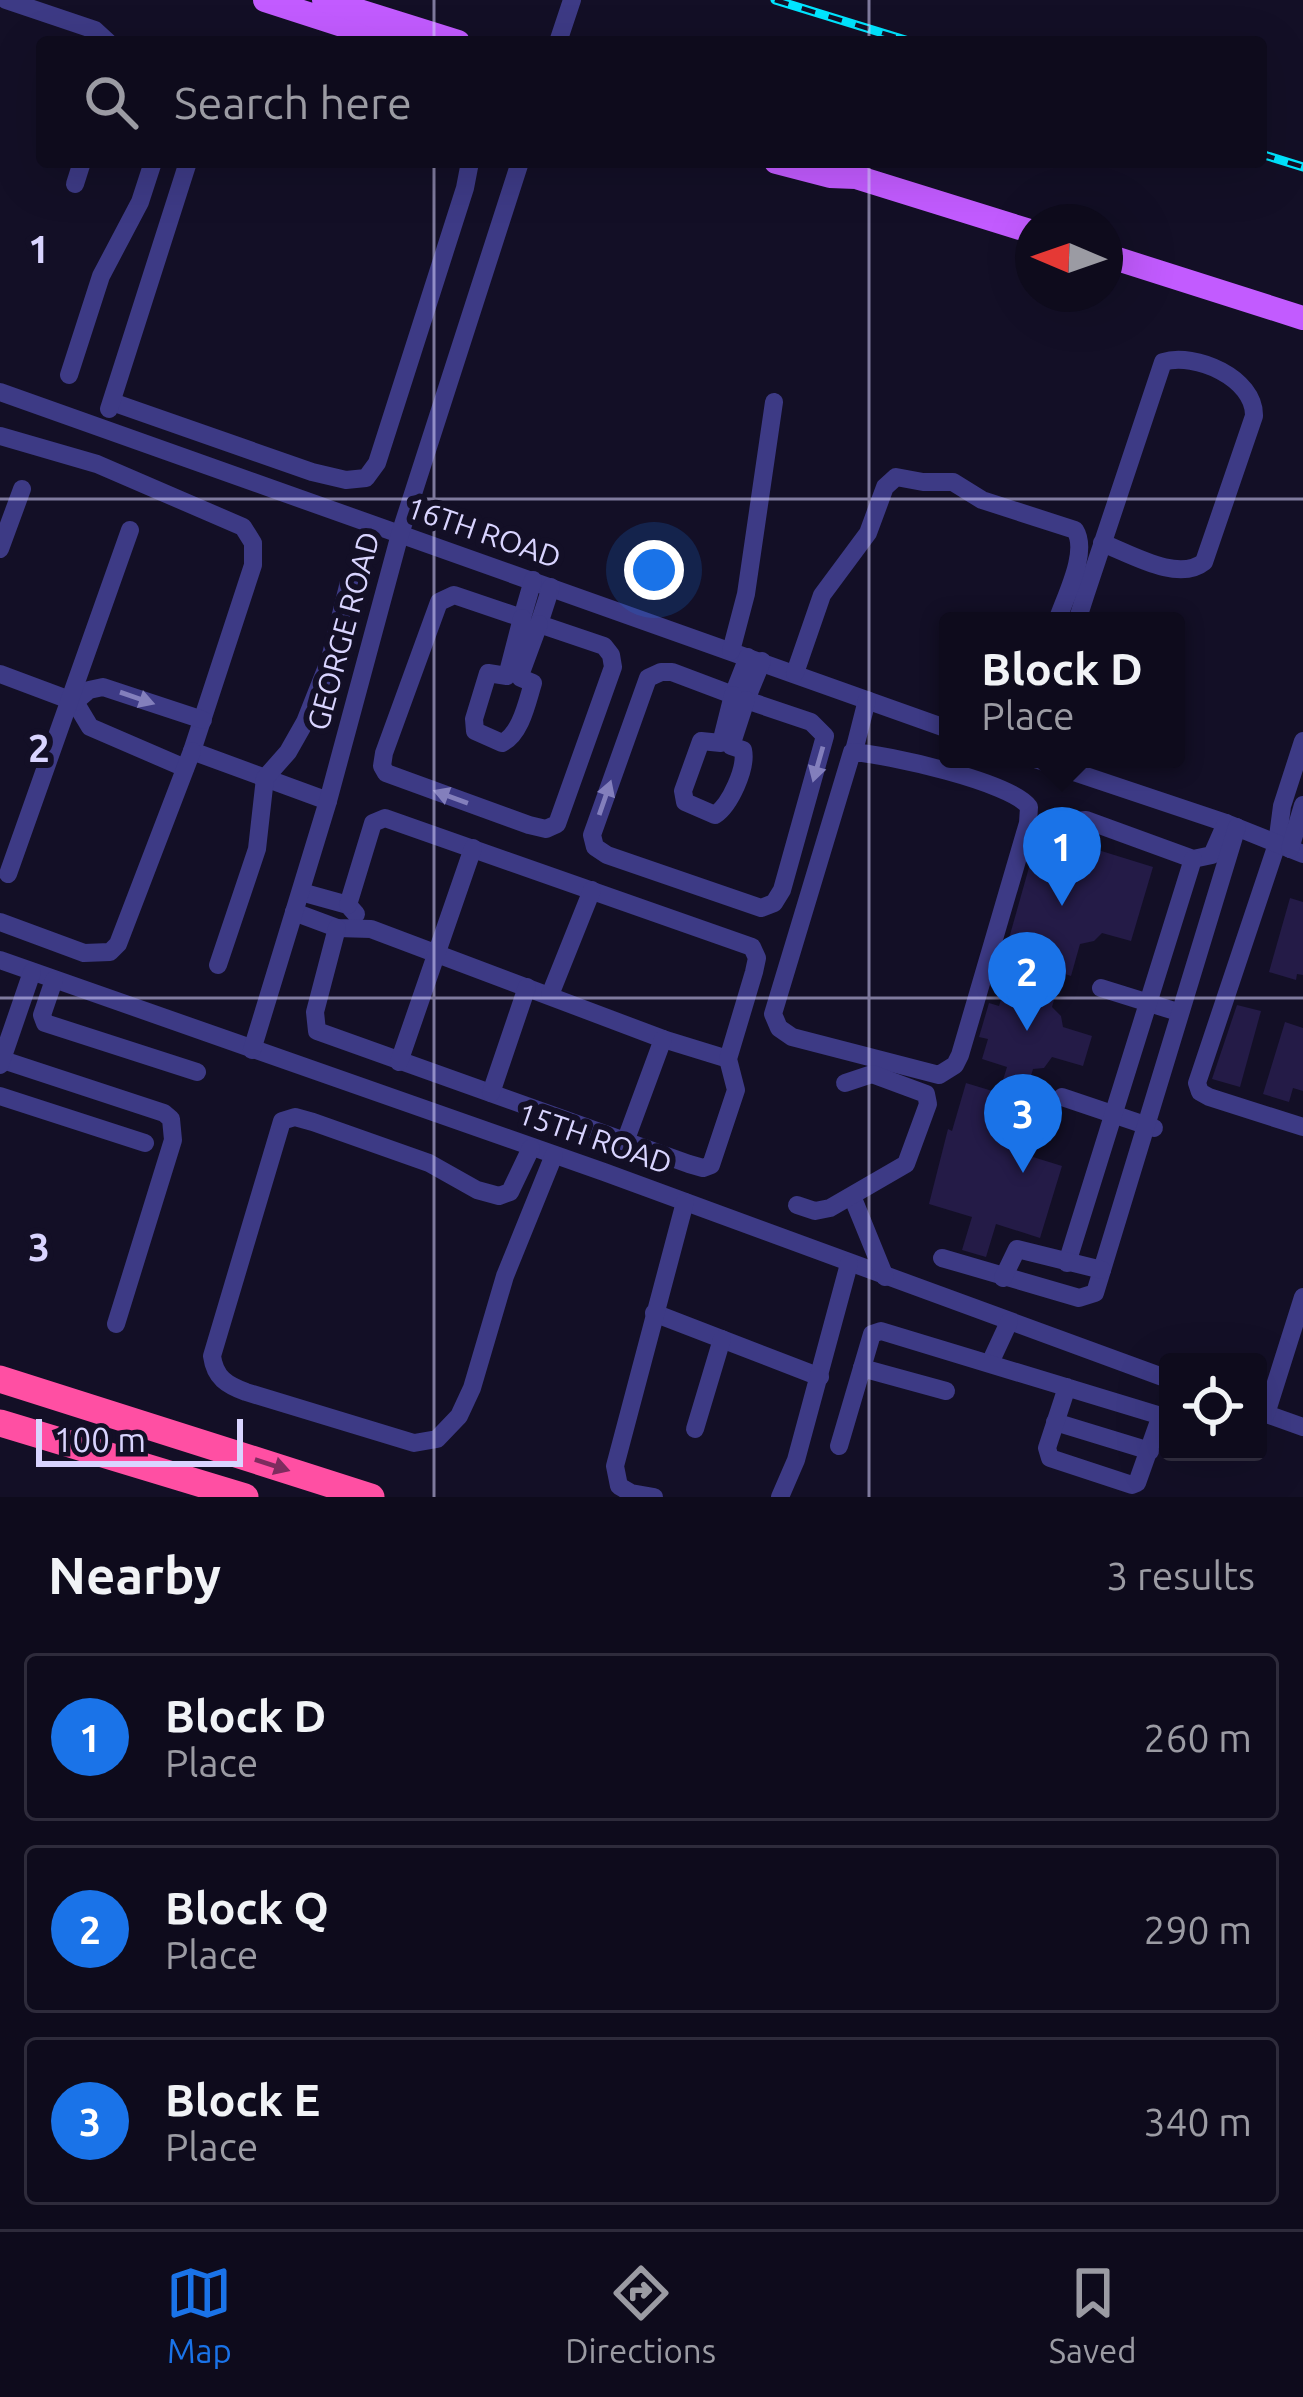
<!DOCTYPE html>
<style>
body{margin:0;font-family:Ubuntu,sans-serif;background:#1c1929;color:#f1f3f6}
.controls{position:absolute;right:36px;bottom:36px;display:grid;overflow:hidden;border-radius:12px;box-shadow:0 12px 48px #0002}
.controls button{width:108px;height:108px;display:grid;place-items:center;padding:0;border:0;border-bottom:3px solid #2e2b3b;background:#0e0b1c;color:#f1f3f6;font:60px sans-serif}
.compass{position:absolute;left:1015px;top:204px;width:108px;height:108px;border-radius:50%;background:#0e0b1c;box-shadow:0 12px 48px #0002;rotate:272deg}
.scale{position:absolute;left:36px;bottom:30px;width:207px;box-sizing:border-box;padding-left:12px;border:6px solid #d9d4ff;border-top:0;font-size:33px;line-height:42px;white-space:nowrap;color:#d9d4ff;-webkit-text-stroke:9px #130f26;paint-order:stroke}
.you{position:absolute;left:654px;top:570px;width:42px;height:42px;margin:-30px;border:9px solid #fff;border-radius:50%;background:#1a73e8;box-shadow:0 0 0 18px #1a73e833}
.badge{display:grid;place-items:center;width:78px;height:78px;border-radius:50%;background:#1a73e8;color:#fff;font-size:39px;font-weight:700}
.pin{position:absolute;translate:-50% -99px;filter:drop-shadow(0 3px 6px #0008)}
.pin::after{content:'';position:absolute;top:63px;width:42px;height:36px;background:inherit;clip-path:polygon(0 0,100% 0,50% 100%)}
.popup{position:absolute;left:939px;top:612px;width:246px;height:156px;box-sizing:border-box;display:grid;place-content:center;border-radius:12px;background:#0e0b1c;filter:drop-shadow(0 3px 9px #0005);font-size:39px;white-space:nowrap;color:#9b9ba3}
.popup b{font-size:45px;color:#f1f3f6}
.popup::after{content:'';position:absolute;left:50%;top:100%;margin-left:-24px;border:24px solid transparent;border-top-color:#0e0b1c}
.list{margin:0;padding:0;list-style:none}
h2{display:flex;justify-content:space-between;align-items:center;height:156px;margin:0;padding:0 48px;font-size:51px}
h2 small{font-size:39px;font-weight:400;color:#9b9ba3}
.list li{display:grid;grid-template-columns:78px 1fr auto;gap:36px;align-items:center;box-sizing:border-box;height:168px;margin:0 24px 24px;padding:0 24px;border:3px solid #2e2b3b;border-radius:12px}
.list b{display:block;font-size:45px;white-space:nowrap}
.list p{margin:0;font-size:39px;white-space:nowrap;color:#9b9ba3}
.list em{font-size:39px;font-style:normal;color:#9b9ba3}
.icon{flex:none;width:66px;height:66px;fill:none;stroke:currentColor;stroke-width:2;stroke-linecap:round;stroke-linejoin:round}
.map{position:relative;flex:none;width:1303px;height:1497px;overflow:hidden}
.search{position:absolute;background:#0e0b1c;box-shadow:0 12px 48px #0002;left:36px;right:36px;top:36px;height:132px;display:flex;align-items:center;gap:30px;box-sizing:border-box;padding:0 42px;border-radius:12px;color:#9b9ba3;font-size:45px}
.sheet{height:732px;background:#0e0b1c}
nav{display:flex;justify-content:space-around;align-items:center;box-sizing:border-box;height:168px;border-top:3px solid #2e2b3b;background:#0e0b1c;font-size:33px;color:#9b9ba3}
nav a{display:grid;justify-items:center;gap:6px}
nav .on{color:#1a73e8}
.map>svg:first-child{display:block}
</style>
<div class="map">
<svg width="1303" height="1497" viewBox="0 0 1303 1497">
<rect width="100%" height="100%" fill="#130f26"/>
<g fill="#241b47">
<polygon points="1039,832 1059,838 1069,849 1082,845 1153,867 1131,941 1102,933 1094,941 1080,944 1071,976 1062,973 1052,1007 1061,1016 1063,1027 1092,1036 1083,1066 1052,1057 1044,1068 1033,1069 1024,1100 1032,1103 1023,1135 1032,1145 1033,1157 1062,1166 1040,1238 996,1224 986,1257 962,1250 972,1217 929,1204 948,1129 952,1131 966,1083 999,1093 1007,1067 982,1059 988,1039 979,1037 989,1003 999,1006 1014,959 1004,956"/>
<polygon points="1290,898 1303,902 1303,975 1297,974 1296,980 1269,972"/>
<polygon points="1237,1005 1261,1011 1240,1087 1212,1079"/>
<polygon points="1285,1022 1303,1028 1303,1091 1293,1088 1289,1102 1263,1094"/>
</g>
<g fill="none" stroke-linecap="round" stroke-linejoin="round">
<g stroke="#3d3a85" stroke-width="18">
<polyline points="6,0 95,30 108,42"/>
<polyline points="558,42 572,0"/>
<polyline points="75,184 82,162"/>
<polyline points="69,375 101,276 140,202 153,162"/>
<polyline points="0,392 948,729"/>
<polyline points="112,402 312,472 346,480 366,478 377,463 465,188 470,162"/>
<polyline points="109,409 188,162"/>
<polyline points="0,436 97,464 243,527 253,543 253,565 192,751 328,801"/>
<polyline points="0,549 22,489"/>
<polyline points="533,580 522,618 454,595 439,602 384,753 382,766 386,773 529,825 546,829 557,824 613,667 611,655 604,646 539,624 551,587"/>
<path d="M522,618L507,676L488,673L474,719L475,731L502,743C521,734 527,702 533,683L521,678L522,670L539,624"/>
<path d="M1077,621L1086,593L1163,362C1195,352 1255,378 1254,416L1204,562C1178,583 1129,553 1102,543"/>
<polyline points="731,651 746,594 774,402"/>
<polyline points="748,657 733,695 672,672 661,672 648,678 592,835 595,847 607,855 761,908 774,903 782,890 825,736 811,722 746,700 762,661"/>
<path d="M795,673L822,595L868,533L885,487L896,477L923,482H953L982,500L1075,530C1089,552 1065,597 1057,621"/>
<polyline points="0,674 75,702 90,727 185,768"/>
<path d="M733,695L721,743L701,741L683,791L685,802L715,815C730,805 747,768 743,750L731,746L746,700"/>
<polyline points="75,702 89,690 103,687 203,720"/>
<polyline points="1303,741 1282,806 1277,844 1197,1083 1200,1092 1209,1097 1303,1127"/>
<polyline points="854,751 867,700"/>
<path d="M852,752C885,754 1012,782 1029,807L1028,823L960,1055L955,1065L939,1075L792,1037L779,1028L773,1014Z"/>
<polyline points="1035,759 1226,823 1303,854"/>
<polyline points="1072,836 1077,821 1086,820 1193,859 1212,855 1226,823"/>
<polyline points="1290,849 1303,805"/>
<polyline points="8,874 130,530"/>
<polyline points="301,892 348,905 356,914"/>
<polyline points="294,912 337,928 371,929 663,1039 728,1059"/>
<polyline points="0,922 84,953 110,952 118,944 192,751"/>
<polyline points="337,928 315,1012 317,1031 689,1164 703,1168 711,1165 736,1090 728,1059 754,972 757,958 752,947 385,818 373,823 348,905"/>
<polyline points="0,960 604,1172 1168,1379"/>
<polyline points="218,965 257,849 265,778 288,752 305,722 330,659 349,582"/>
<polyline points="54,980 42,1015 45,1023 197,1072"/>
<polyline points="1101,988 1178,1012"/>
<polyline points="550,995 592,890"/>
<polyline points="252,1050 328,801 400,534 520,162"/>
<polyline points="0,1059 164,1113 171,1119 173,1140 116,1324"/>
<polyline points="399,1062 473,848"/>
<polyline points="0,1065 32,972"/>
<polyline points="491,1093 527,987"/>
<polyline points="0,1096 145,1143"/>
<polyline points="1062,1097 1154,1128"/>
<polyline points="625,1142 663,1039"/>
<path d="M531,1148L510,1192L499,1196L477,1190L429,1163L313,1122L295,1117L282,1121L212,1356C215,1378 227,1385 246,1392L414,1443L437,1439L459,1416L472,1388L505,1276L554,1155"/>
<polyline points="852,1196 885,1277"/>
<polyline points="797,1205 815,1211 830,1208 906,1164 928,1104 926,1094 872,1074 845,1083"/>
<polyline points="942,1258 1079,1298 1095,1293 1237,827"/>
<polyline points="1067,1263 1193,859"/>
<polyline points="1003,1278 1017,1249 1102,1270"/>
<polyline points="654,1313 820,1377"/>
<polyline points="990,1363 1009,1322"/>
<polyline points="862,1368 946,1391"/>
<polyline points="1258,1411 1303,1427"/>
<polyline points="1266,1414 1303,1297"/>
<polyline points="1055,1422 1150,1451"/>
<polyline points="695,1429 722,1339"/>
<polyline points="839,1446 872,1334 881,1331 1158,1415 1159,1421 1137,1483 1132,1485 1050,1458 1047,1448 1067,1387"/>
<polyline points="654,1497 631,1493 619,1486 615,1466 685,1202"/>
<polyline points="780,1497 796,1460 849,1264"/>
</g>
<g stroke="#c25bff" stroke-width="24">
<polyline points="265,0 395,42"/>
<polyline points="324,0 458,42"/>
<polyline points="776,162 830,176 856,177 1033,232"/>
<polyline points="1105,255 1303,318"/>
</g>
<g stroke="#ff4fa3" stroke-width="27">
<polyline points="0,1379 371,1497"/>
<polyline points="0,1423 245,1497"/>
</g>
<defs>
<g id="rail">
<polyline points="775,0 912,42"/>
<polyline points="1261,154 1303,167"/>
</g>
</defs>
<use href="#rail" stroke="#00e5ff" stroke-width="9"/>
<use href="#rail" stroke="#130f26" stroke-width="4.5" stroke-dasharray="14" stroke-linecap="butt"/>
</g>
<defs><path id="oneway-solid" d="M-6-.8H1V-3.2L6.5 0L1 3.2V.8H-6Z" transform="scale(3)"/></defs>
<g fill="#837fbc">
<use href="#oneway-solid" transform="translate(137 698) rotate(19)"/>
<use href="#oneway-solid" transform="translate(818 764) rotate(106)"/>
<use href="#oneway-solid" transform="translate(451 797) rotate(-160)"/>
<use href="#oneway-solid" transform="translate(605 798) rotate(-71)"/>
</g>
<use fill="#7d2c5e" href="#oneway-solid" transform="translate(272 1465) rotate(18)"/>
<path fill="none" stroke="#d9d4ff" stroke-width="3" stroke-opacity="0.55" d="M434,0V42M869,0V42M434,162V1497M869,162V1497M0,499H1303M0,998H1303"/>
<g text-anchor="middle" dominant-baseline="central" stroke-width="12" stroke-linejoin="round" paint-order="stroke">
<g font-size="30" fill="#d9d4ff" stroke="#130f26">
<text transform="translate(484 532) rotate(19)">16TH ROAD</text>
<text transform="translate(343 631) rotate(-75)">GEORGE ROAD</text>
<text transform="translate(595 1138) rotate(19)">15TH ROAD</text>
</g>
</g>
<g font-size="39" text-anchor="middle" font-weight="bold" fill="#d9d4ff" stroke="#130f26" stroke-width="12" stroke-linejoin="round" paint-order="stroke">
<text x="39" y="263">1</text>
<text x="39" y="762">2</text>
<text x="39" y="1261">3</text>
</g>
</svg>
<div class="controls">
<button><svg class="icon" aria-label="locate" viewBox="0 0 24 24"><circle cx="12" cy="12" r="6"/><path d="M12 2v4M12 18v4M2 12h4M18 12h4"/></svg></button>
</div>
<svg class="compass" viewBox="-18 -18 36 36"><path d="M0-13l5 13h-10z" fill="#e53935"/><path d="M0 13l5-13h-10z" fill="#9b9ba3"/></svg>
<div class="scale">100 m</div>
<div class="you"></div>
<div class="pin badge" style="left:1062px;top:906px">1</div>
<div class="popup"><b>Block D</b>Place</div>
<div class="pin badge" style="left:1027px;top:1031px">2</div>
<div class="pin badge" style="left:1023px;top:1173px">3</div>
<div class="search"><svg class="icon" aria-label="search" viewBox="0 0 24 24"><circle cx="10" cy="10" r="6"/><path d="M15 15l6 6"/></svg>Search here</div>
</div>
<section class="sheet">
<h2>Nearby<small>3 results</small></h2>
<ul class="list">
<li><span class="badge">1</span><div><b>Block D</b><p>Place</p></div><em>260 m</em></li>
<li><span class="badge">2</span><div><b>Block Q</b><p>Place</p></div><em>290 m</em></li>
<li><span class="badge">3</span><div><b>Block E</b><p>Place</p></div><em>340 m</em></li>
</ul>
</section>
<nav>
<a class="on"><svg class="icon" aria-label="map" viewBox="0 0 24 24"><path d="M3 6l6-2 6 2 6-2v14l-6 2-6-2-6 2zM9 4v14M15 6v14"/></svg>Map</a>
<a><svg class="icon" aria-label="directions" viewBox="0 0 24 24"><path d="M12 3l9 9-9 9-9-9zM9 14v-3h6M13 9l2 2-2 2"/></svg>Directions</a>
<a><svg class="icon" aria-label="saved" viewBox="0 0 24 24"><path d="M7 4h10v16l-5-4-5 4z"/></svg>Saved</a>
</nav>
